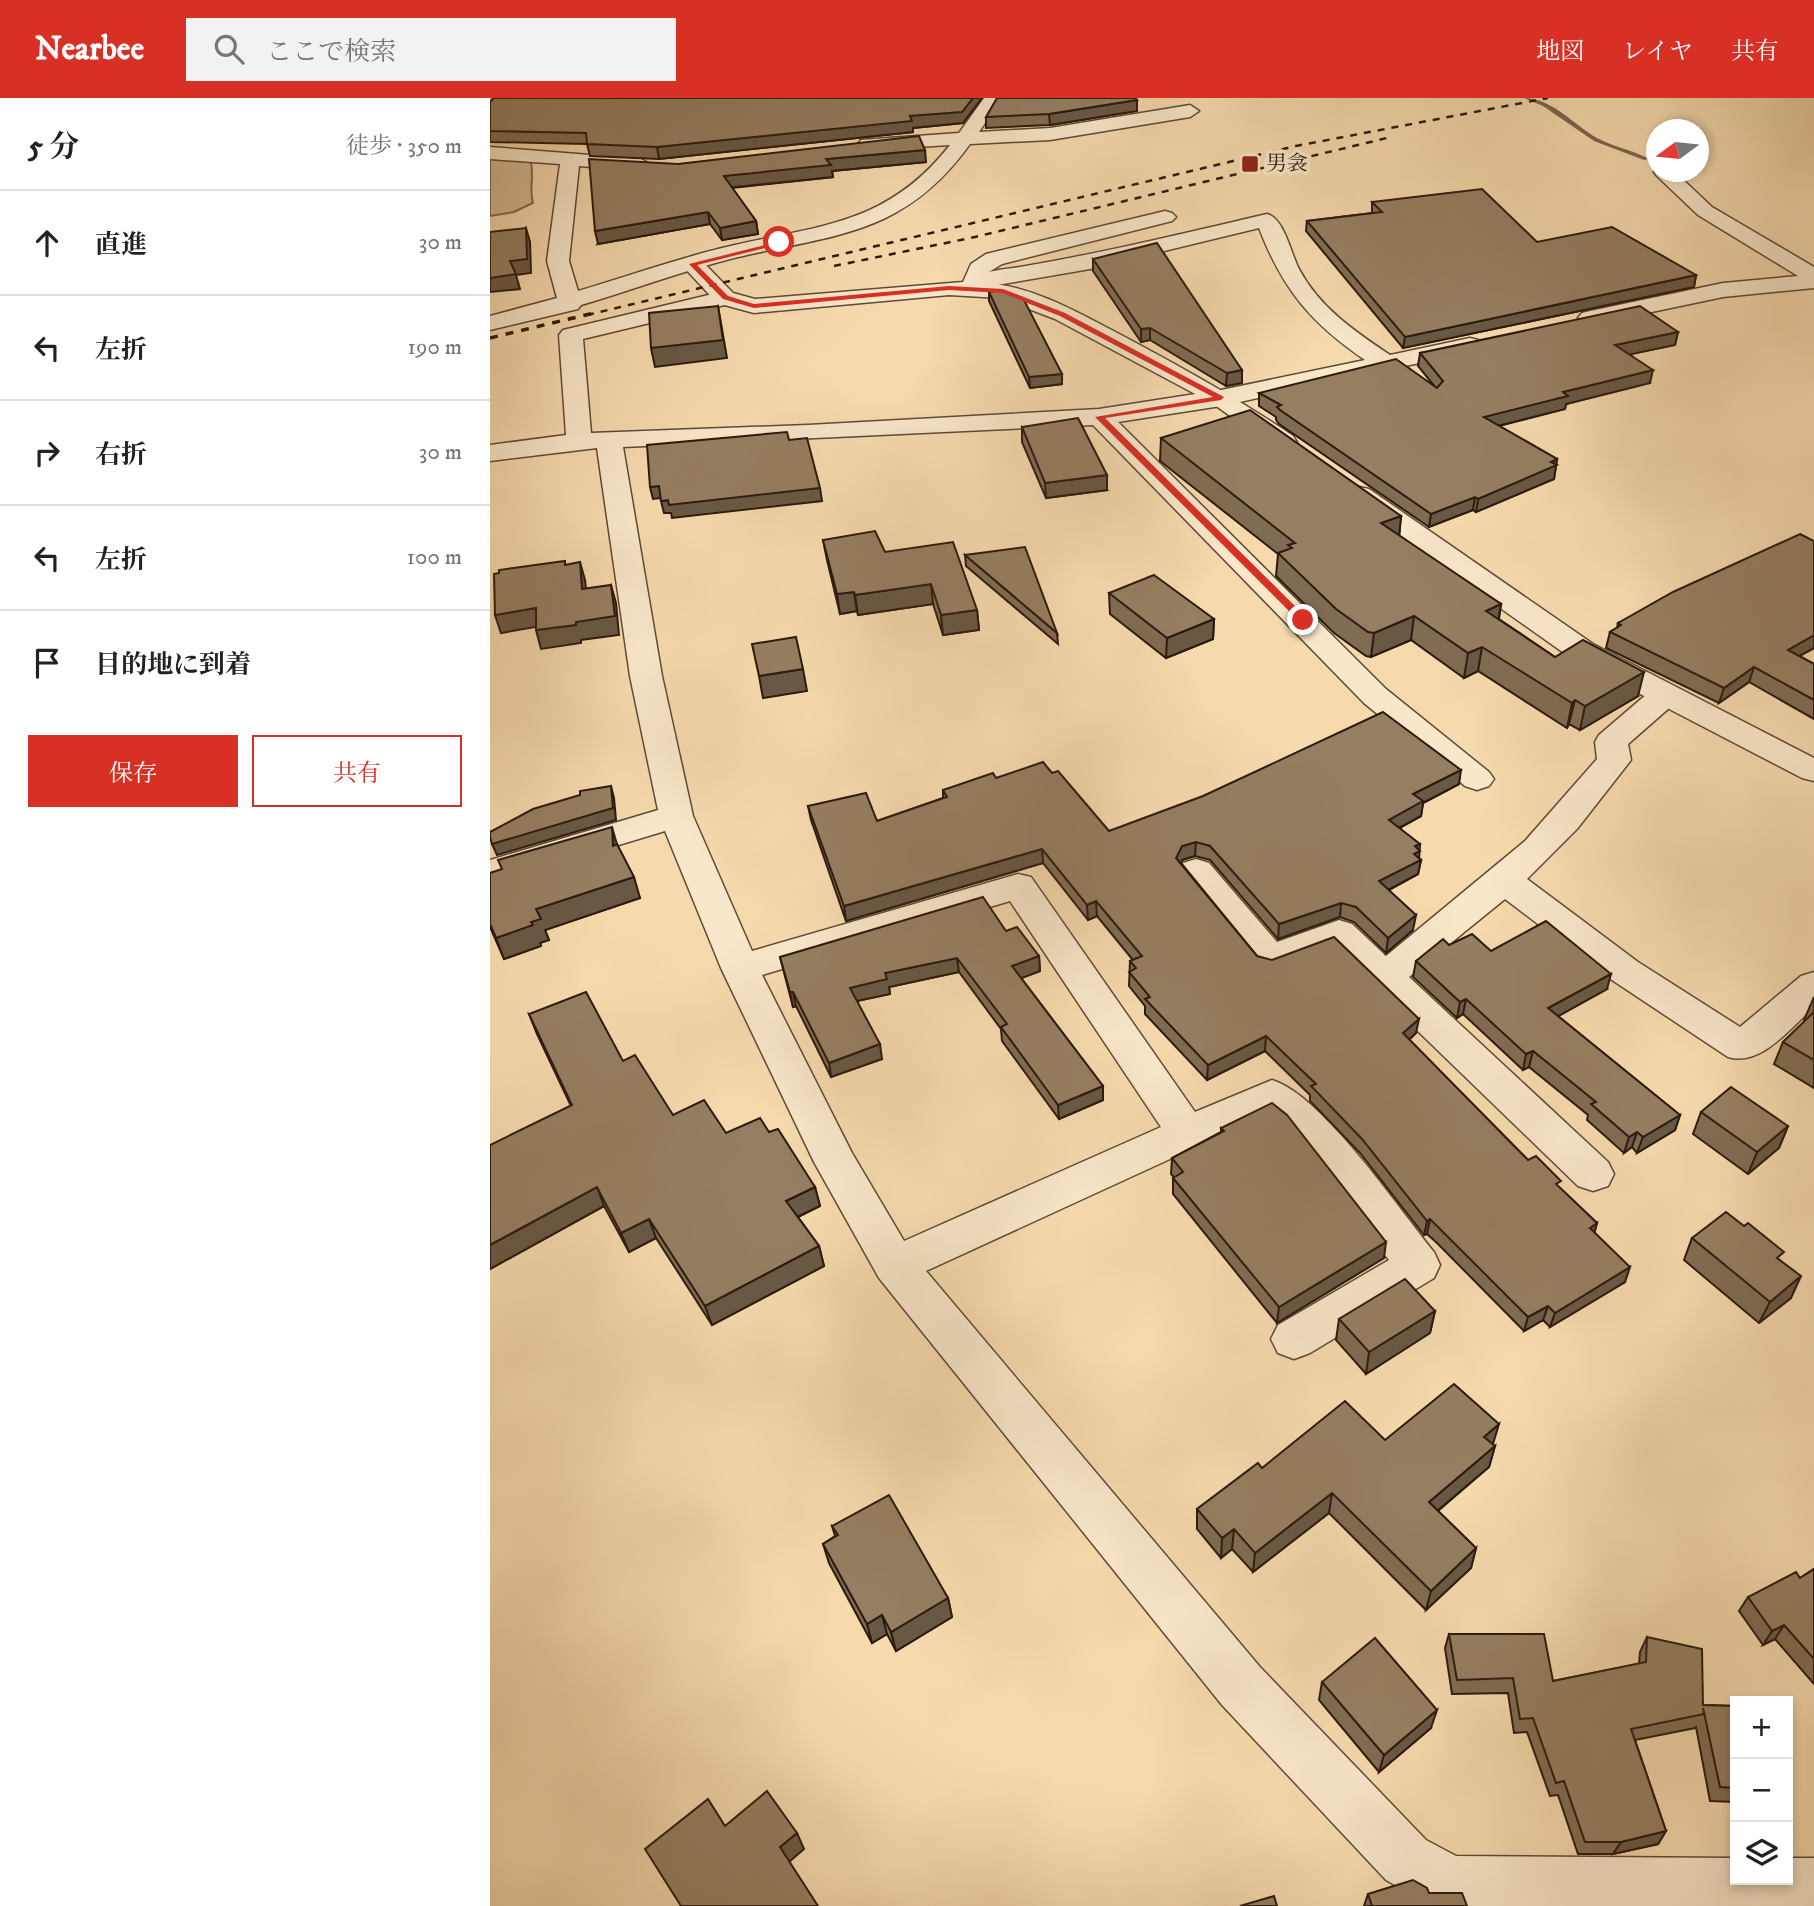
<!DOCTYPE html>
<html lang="ja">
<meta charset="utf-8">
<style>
body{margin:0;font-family:"IM FELL DW Pica","Noto Serif JP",serif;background:#f2f2f2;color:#222}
.controls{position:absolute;right:21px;bottom:21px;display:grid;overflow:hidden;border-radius:0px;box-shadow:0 4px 10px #0003}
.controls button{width:63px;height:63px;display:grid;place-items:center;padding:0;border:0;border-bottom:2px solid #e0e0e0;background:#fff;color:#222;font:35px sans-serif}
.compass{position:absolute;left:1156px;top:21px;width:63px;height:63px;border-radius:50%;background:#fff;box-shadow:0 4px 10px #0003;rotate:255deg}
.stop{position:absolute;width:21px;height:21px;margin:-16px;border:5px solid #d93025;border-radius:50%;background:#fff}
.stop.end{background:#d93025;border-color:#fff;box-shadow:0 2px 7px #0008}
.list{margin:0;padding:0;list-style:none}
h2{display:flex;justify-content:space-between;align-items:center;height:91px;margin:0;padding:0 28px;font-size:30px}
h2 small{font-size:23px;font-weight:400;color:#767676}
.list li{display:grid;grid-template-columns:46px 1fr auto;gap:21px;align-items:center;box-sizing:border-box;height:105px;padding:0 28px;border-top:2px solid #e0e0e0}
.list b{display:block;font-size:26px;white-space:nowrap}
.list em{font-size:23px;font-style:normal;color:#767676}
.actions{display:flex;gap:14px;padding:21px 28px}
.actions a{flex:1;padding:16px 0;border:2px solid #d93025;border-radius:0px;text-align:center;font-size:24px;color:#d93025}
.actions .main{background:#d93025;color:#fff}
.icon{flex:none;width:38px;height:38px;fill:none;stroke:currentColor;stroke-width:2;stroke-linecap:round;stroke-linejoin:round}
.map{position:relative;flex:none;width:1324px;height:1808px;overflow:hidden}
header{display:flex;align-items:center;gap:42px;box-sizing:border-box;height:98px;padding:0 35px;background:#d93025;color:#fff}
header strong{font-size:33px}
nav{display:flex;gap:38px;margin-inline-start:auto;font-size:24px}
.search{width:490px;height:63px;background:#f2f2f2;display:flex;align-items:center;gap:18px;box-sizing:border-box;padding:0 24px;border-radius:0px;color:#767676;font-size:26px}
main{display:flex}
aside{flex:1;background:#fff}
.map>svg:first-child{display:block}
</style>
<header>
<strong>Nearbee</strong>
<div class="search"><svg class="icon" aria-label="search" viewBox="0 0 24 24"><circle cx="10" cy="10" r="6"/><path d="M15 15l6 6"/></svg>ここで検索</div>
<nav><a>地図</a><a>レイヤ</a><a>共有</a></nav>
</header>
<main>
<aside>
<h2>5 分<small>徒歩 · 350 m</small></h2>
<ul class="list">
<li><svg class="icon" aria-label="ahead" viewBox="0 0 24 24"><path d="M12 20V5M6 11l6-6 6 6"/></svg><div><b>直進</b></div><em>30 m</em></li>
<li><svg class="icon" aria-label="left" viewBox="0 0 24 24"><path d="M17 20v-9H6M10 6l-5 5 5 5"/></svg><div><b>左折</b></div><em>190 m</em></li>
<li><svg class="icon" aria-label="right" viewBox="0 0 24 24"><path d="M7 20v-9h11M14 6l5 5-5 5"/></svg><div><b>右折</b></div><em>30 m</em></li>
<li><svg class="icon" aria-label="left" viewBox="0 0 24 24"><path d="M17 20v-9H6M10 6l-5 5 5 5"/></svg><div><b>左折</b></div><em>100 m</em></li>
<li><svg class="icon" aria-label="arrive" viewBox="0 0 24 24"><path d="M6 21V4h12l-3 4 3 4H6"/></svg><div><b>目的地に到着</b></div></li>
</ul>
<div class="actions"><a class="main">保存</a><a>共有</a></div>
</aside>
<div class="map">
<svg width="1324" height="1808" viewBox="0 0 1324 1808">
<rect width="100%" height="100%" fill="#f6daae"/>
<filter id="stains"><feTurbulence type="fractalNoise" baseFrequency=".00286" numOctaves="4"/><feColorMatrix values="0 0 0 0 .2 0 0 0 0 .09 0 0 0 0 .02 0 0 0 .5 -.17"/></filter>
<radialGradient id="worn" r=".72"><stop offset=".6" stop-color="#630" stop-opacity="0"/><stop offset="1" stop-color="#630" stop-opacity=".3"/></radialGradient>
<path fill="#d4b993" stroke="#806a50" stroke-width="2" d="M0,58L41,64C44,79 39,91 43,105L24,114L0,118Z"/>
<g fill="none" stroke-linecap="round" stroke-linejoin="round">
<path fill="#7c664e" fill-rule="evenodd" d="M1034,0C1062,0 1084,27 1107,40C1123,49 1143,52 1159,61L1154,62L1104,43L1053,8Z"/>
<defs>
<g id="minor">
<path d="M494,0H512L489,34L560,30L700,7L709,13L700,19L560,42L480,46C414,138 345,136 244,160C192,173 142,192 91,207L88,211L0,232V218L67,200L57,163L70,66L0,61V49L151,61L161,67L151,73L89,68L79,163L88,193C136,179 183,162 232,150C325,127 395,130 460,47L378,52L368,46L371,42L469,35Z"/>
<polygon points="1167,70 1167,74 1185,74 1222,109 1324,169 1324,190 1233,199 1100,227 1092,225 1088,220 1092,215 1100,213 1233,185 1308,178 1208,117 1167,78 1164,74"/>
<path d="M777,116C794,120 801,156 809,171C829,209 864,233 900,257L980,240L988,242L992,247L988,252L980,254L731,308L628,324L896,591L999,674L1004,681L999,688L987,692L975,688L874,605L603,327L133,349L172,578L203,718L262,853L528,776L541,779L705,1014L782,982C832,997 908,1110 944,1154L950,1167L944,1180L820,1255L804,1261L788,1255L781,1241L788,1227L899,1162L797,1031L778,1016L436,1173L770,1569L936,1742L966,1758L1245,1760V1782H1298V1760H1324V1808H942L896,1782L732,1607L389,1180L324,1064L231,870L175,733L0,786V762L168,712L140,578L107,350L0,363V347L76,337L69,237L73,232L235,193L246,200L243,205L93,241L101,335L318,327L609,311L731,292L875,262C821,225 793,192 769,130L600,171L507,187L482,196L471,189C481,173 513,172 530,169C613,155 695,135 777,116ZM520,803L671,1029L414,1143L362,1055L272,877Z"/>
<path d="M1175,587L1186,590L1191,597L1186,604L1138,646L1141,662L1087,731L1037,781L1148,864L1250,929L1311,878L1324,874V909C1300,930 1271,969 1238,959L1122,882L1015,801L919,879L1118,1064L1124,1076L1118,1088L1103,1093L1088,1088L843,851L780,874L767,870L688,773L693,765L706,761L719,765L787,844L849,822L862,826L896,858L1035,743L1107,661L1105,644L1109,637L1164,590Z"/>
</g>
<g id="tertiary">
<path d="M675,113L682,115L686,119L682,123L512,166L499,174L495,185C544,188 590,216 633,238C693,270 747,300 803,338L807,344L803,350H785L722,305L565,221L510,200L459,197L264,215L227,205L191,166L194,161H210L243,195L265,201L473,184L481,166L496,156Z"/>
<polygon points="869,389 879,391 1103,546 1324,660 1324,683 1312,680 1081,560 859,403 855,397 859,391"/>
</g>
</defs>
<use href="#minor" stroke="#5e4a36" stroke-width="3"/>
<use href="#tertiary" stroke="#5e4a36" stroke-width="3"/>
<use href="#minor" fill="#f9e7ca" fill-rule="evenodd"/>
<use href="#tertiary" fill="#f9e7ca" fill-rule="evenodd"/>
<g stroke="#2c1a0e" stroke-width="2.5" stroke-dasharray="7 7" stroke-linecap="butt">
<polyline points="344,168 485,139 897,40"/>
<polyline points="97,217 806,48 1058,0"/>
</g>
<polyline stroke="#2c1a0e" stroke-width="3.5" stroke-dasharray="8 8" stroke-linecap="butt" points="0,240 104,215"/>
</g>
<g fill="#806c53" stroke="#2c1a0e" stroke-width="2">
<polygon points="4,0 492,0 473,25 423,30 423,34 169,61 100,58 97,46 0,44 0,4"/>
<polygon points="647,2 647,13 560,27 496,30 496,19"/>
<polygon points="436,64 342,73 343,79 242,90 266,123 268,136 232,142 220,126 108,146 188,66"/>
<polygon points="882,104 1047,144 1206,177 1204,189 913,250 816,133 817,123 882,115"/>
<polygon points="603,161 752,272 752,285 736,288 660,242 651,244 603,173"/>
<polygon points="499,194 572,276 572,286 540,290 499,203"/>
<polygon points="1188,234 1185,247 1140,256 1160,285 1076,306 1075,311 1009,328 1067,361 1064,381 986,414 983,412 939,429 789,326 786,322 786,319 769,308 769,295 946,290 928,268 930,255"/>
<polygon points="532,329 617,392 556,400 532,344"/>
<polygon points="671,340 911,418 909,438 1011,506 1009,521 1065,559 1148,598 1090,632 1079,626 1077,630 988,573 974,580 921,542 881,559 876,558 844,535 786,478 788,456 670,363"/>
<polygon points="333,442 395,454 487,512 489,532 453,537 443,506 368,517 367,513 350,516 337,462"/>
<polygon points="1324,443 1324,550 1309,558 1324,566 1324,621 1259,584 1229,605 1116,550 1120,534 1127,530 1128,525"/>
<polygon points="475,457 567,535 568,546 476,468"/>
<polygon points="619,495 724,521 723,541 676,560 620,516"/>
<polygon points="562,675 619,733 969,686 933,705 931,718 910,730 929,752 929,760 931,762 928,776 899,792 923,832 896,855 864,824 850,819 788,841 720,762 705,758 692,762 691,765 767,858 926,935 919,942 1038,1062 1069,1089 1107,1125 1104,1135 1135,1184 1060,1229 1053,1222 1034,1233 947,1145 937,1136 934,1137 870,1055 820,1003 820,997 775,953 717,982 655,916 655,908 639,888 640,863 643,862 607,818 598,822 553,765 356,823 321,722 318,708 387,723 453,700 453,692 506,680"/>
<polygon points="127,746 150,800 55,832 59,842 50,845 51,848 14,861 0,829 0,775"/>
<polygon points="516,833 549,858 550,873 531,880 613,988 613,1002 569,1021 512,943 511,931 469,874 399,889 400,896 367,903 392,961 341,979 306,908 303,909 290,859"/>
<polygon points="959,847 1001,853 1117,891 1068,918 1190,1017 1185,1032 1147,1055 1142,1049 1134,1055 1097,1022 1098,1017 1039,969 1033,972 973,916 967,920 923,879 926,863"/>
<polygon points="1324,899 1324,990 1284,966 1293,944 1315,923 1314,922"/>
<polygon points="39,916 133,963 183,1017 236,1035 279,1034 325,1089 330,1108 308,1119 329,1148 334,1168 222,1227 166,1140 139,1154 114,1108 0,1171 81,1008 47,936"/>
<polygon points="1211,1014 1298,1028 1289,1050 1258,1076 1203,1036"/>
<polygon points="731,1030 894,1160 787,1225 683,1096 683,1080 684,1079 681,1076 682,1060 731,1034"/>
<polygon points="1202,1140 1290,1162 1301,1200 1269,1225 1194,1162"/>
<polygon points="945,1213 940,1235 876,1276 846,1242 849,1221"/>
<polygon points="895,1342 1003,1347 1005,1348 999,1369 948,1413 986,1450 981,1470 936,1512 839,1415 763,1474 742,1451 731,1460 707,1431 707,1411 772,1370"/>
<polygon points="342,1428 458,1500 462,1519 406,1553 397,1536 382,1545 339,1465 333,1446 345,1438"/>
<polygon points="1324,1471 1324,1586 1285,1541 1273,1547 1249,1513 1258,1499 1310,1480"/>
<polygon points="959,1536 1063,1583 1149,1566 1150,1554 1157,1539 1213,1607 1245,1608 1245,1704 1220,1703 1206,1629 1205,1630 1145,1642 1176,1733 1168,1746 1123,1756 1088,1756 1068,1697 1060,1698 1037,1634 1024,1635 1018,1595 962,1596 955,1550"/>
<polygon points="832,1584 941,1630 889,1674 829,1602"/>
<polygon points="939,1795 977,1808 874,1808 878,1796"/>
</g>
<g fill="#685844" stroke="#2c1a0e" stroke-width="2">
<polygon points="483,0 492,0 473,25 423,30 423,34 169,61 167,49 420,18"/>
<polygon points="647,2 647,13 560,27 559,16"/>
<polygon points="435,52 436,64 342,73 343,79 236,90 234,78 336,61"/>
<polygon points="218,114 220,126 108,146 105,133"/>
<polygon points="266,123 268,136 232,142 230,130"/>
<polygon points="36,130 40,144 41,175 26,177 30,191 0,194 0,180 20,163"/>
<polygon points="1206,177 1204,189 913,250 915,239"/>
<polygon points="228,208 237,260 165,269 161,250"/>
<polygon points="660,230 660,242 651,244 651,231"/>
<polygon points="1188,234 1185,247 1123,260 1125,247"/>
<polygon points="752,272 752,285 736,288 737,275"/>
<polygon points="1163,272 1160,285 1076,306 1075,311 992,332 994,319 1073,294"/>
<polygon points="572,276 572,286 540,290 539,279"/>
<polygon points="1067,361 1064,381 986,414 988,401"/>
<polygon points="617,377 617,392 556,400 555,385"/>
<polygon points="169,388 172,400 163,401 160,389"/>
<polygon points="330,390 332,403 182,420 181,415 174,415 171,403"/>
<polygon points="985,399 983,412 939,429 941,416"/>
<polygon points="911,418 909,441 891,425"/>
<polygon points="90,464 95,482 98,509 92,491"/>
<polygon points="441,486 443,506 368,517 365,497"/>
<polygon points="121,487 126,505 129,537 91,542 91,545 51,551 46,532 86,524"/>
<polygon points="364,494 367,513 350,516 347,496"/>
<polygon points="1011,506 1007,530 996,513"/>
<polygon points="46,510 51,528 11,535 5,517"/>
<polygon points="487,512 489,532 453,537 451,517"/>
<polygon points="924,518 921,542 881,559 884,535"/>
<polygon points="724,521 723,541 676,560 677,540"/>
<polygon points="1324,537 1324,550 1293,567 1298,552"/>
<polygon points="992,549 988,573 974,580 978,555"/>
<polygon points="1264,569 1259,584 1229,605 1234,590"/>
<polygon points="313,571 317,593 273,600 269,578"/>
<polygon points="1154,574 1148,598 1090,632 1095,608"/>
<polygon points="1085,602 1079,626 1077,630 1082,605"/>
<polygon points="971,672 969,686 933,705 931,718 898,736 899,722 923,696"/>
<polygon points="121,688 124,700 126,722 7,757 2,746"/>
<polygon points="122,729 128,750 123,748"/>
<polygon points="706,744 705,758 692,762 686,775 686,760 692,748"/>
<polygon points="930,746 929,763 931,762 928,776 887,798 889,783 925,748"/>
<polygon points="552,751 553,765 356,823 354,808"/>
<polygon points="144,779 150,800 55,832 59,842 50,845 51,848 14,861 6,840 41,824 46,811"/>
<polygon points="606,803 607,818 598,822 597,807"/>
<polygon points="851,805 850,819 788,841 789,826"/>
<polygon points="926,817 923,832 896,855 898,840"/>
<polygon points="549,858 550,873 524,883 522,868"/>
<polygon points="467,860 469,874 399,889 400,896 362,904 360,890 395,875"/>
<polygon points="1121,876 1117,891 1054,926 1058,910"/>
<polygon points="300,894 303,894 306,908 303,909"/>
<polygon points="976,901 973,916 967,920 970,904"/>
<polygon points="929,921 926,935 910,950 913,935"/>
<polygon points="776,938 775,953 717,982 718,967"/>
<polygon points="390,946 392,961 341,979 339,965"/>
<polygon points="1043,953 1039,969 1033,972 1036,956"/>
<polygon points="613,988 613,1002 569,1021 568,1007"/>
<polygon points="1190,1017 1185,1032 1147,1055 1153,1039"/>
<polygon points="1298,1028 1289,1050 1258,1076 1267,1054"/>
<polygon points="1147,1034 1142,1049 1134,1055 1139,1039"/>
<polygon points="107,1089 114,1108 0,1171 0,1147"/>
<polygon points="325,1089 330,1108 301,1122 296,1103"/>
<polygon points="159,1121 166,1140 139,1154 131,1135"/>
<polygon points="940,1121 937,1136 934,1137 937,1123"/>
<polygon points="1107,1125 1103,1140 1100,1130"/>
<polygon points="896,1144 894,1160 787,1225 789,1209"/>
<polygon points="329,1148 334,1168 222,1227 215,1208"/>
<polygon points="1140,1169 1135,1184 1060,1229 1065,1215"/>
<polygon points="1311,1178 1301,1200 1269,1225 1280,1204"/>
<polygon points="1058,1208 1053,1222 1034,1233 1038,1219"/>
<polygon points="945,1213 940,1235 876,1276 879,1254"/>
<polygon points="1009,1326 1003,1346 988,1359 994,1339"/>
<polygon points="1005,1348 999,1369 934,1424 939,1404"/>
<polygon points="842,1395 839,1415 763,1474 765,1455"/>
<polygon points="744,1431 742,1451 731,1460 732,1440"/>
<polygon points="986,1450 981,1470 936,1512 941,1493"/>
<polygon points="458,1500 462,1519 406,1553 401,1534"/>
<polygon points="392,1517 397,1536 382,1545 377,1526"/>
<polygon points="1294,1527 1285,1541 1273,1547 1282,1533"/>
<polygon points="947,1612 941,1630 889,1674 894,1657"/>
<polygon points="1176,1733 1168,1746 1123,1756 1131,1744"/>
<polygon points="307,1735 314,1751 298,1765 290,1749"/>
</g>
<g fill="#957e61" stroke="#2c1a0e" stroke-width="2">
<polygon points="4,0 483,0 472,14 420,18 422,23 167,49 97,46 96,35 0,33 0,4"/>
<polygon points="507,0 645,0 647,2 559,16 496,19"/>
<polygon points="429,38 435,52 336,61 341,67 234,78 266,123 230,130 218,114 105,133 99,61 188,66"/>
<polygon points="992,91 1047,144 1122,129 1206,177 915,239 817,123 892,114 882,104"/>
<polygon points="36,130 37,161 20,163 26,176 0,180 0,134"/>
<polygon points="667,145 752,272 737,275 660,230 651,231 603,161"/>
<polygon points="509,192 533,200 572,276 539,279 499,194"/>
<polygon points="228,208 233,242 161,250 159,215"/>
<polygon points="1150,208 1188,234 1125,247 1163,272 1073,294 1078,298 994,319 1067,361 1061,364 1067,367 988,401 985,399 941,416 790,312 787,309 791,307 769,295 906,261 947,290 953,283 930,255"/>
<polygon points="760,312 911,418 891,425 1011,506 996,513 1065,559 1093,542 1154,574 1095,608 1085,602 1082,605 992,549 978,555 924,518 884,535 878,534 846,511 788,455 802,450 798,447 805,445 671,340"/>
<polygon points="588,320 617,377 555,385 532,329"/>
<polygon points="297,334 299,342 317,340 330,390 179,407 178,402 171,403 169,388 160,389 157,347"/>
<polygon points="385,433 395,454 463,444 487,512 451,517 441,486 365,497 364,494 347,496 333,442"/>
<polygon points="1310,436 1324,443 1324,537 1298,552 1324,566 1324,602 1264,569 1234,590 1120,534 1131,527 1128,525 1183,494"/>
<polygon points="535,449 567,535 475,457"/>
<polygon points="75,463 75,467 90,464 92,491 121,487 125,518 86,524 86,527 46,532 46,510 5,517 4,476 9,475 9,472"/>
<polygon points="664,477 724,521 677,540 619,495"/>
<polygon points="306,539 313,571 269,578 262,546"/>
<polygon points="893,614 971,672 923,696 933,703 899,722 930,746 925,748 930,753 924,756 931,762 889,783 926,817 898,840 866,809 851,805 789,826 720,748 706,744 692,748 686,760 767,858 782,862 844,839 929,921 913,935 1038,1062 1046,1058 1071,1083 1066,1086 1107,1125 1100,1130 1140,1169 1065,1215 1058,1208 1038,1219 940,1121 937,1123 872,1041 821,988 826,986 776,938 718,967 655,901 660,899 639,874 646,870 640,863 652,858 606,803 597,807 552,751 354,808 318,708 376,695 387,723 457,699 453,692 503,675 506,680 553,664 562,675 568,673 619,733 713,698"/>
<polygon points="121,688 123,710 2,746 0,739 0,734 43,711 90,697 90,693"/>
<polygon points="122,729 123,748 127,746 144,779 46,811 51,821 41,824 43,827 6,840 0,826 0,775 12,771 8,762"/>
<polygon points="493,799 516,833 527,829 549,858 522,868 613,988 568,1007 511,929 517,926 467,860 395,875 397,881 360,890 390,946 339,965 303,894 300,894 290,859"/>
<polygon points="1056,823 1121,876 1058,910 1190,1017 1153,1039 1147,1034 1139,1039 1101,1006 1106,1004 1043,953 1036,956 976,901 970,904 926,863 953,841 959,847 982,836 1001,853"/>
<polygon points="96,894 133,963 145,957 183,1017 214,1002 236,1035 270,1020 279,1034 288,1031 325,1089 296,1103 329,1148 215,1208 159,1121 131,1135 107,1089 0,1147 0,1047 82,1007 39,916"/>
<polygon points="1324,914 1324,962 1293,944"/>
<polygon points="1241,989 1298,1028 1267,1054 1211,1014"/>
<polygon points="782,1005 797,1017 896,1144 789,1209 683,1080 693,1074 682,1060 734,1033 731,1030"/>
<polygon points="1236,1114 1254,1128 1258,1125 1294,1154 1287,1160 1311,1178 1280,1204 1202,1140"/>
<polygon points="915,1181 945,1213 879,1254 849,1221"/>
<polygon points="964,1286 1009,1326 994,1339 1005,1348 939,1404 986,1450 941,1493 842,1395 765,1455 744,1431 732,1440 707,1411 768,1365 772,1370 855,1303 895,1342"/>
<polygon points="399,1397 458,1500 401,1534 392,1517 377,1526 333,1446 348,1437 342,1428"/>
<polygon points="1324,1471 1324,1561 1294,1527 1282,1533 1258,1499 1306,1474 1310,1480"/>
<polygon points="959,1536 1054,1536 1063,1583 1156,1564 1157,1539 1212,1551 1213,1607 1245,1608 1245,1690 1230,1689 1213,1610 1214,1616 1141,1631 1176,1733 1131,1744 1095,1744 1074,1683 1066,1685 1043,1620 1030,1621 1023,1580 967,1582"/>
<polygon points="885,1540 947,1612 894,1657 832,1584"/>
<polygon points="277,1693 307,1735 290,1749 328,1808 191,1808 155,1751 218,1701 235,1728"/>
<polygon points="923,1782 937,1790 939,1795 972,1795 977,1808 882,1808 878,1796"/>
<polygon points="784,1798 787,1808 750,1808"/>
</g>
<polygon fill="#d93025" points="291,143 291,146 207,167 238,198 264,206 459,188 513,191 575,215 734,299 731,302 615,320 817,520 817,524 810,524 605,319 723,299 570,218 512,195 459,192 264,210 233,201 199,166"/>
<rect fill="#8f2418" stroke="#f9e7ca" stroke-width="2.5" x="751" y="57" width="18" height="18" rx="3.5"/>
<g text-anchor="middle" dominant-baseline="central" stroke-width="7" stroke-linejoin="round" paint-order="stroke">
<g font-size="21" fill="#2c1a0e" stroke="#f9e7ca" text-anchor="start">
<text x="776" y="66">男衾</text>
</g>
</g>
<rect width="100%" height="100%" filter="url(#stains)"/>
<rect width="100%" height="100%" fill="url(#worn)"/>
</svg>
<div class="controls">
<button>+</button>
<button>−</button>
<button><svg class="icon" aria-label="layers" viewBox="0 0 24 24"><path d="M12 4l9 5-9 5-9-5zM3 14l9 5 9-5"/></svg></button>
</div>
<svg class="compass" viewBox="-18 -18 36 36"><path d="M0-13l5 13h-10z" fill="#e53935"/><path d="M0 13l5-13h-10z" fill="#767676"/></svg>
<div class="stop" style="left:289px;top:144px"></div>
<div class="stop end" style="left:813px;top:522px"></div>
</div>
</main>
